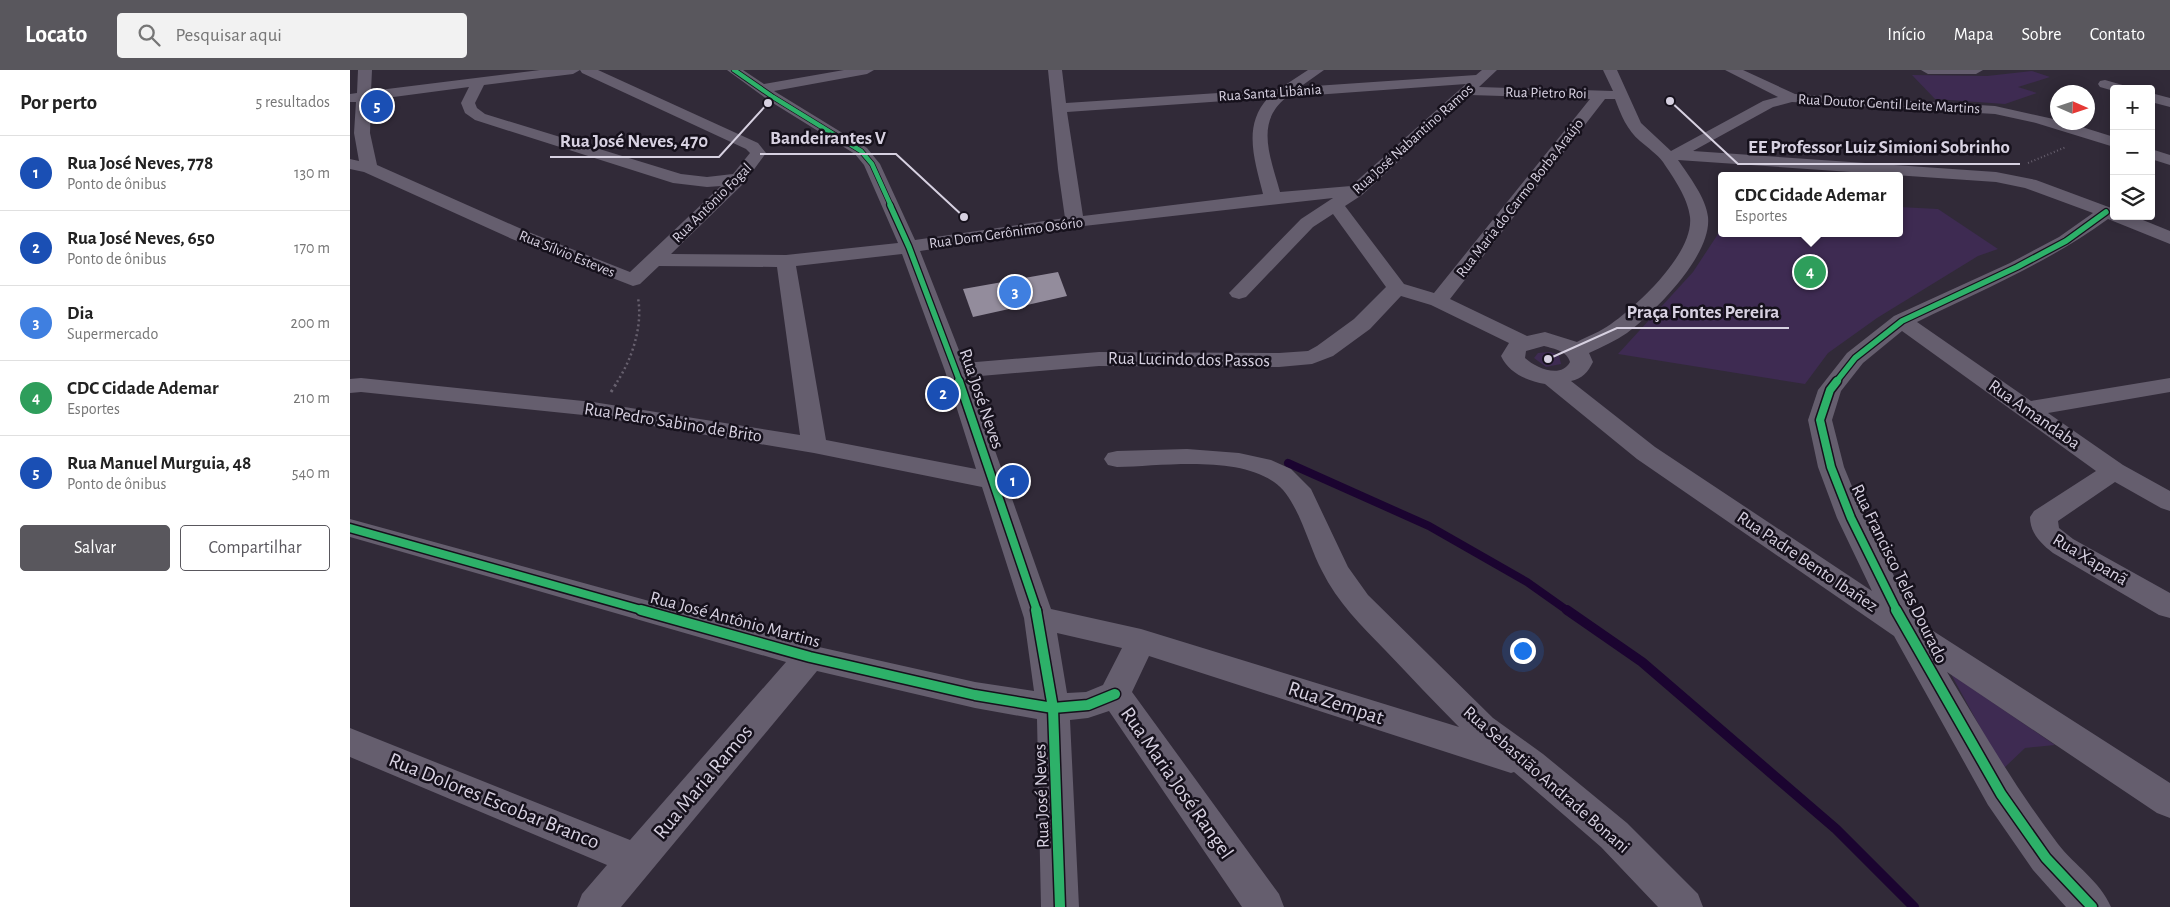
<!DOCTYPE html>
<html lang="pt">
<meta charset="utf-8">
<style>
body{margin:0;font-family:"Alegreya Sans",sans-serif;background:#f2f2f2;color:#222}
.controls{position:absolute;right:15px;top:15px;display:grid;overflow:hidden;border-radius:5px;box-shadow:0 2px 12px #0003}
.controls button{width:45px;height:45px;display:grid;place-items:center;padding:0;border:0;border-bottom:1px solid #e0e0e0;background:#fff;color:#222;font:25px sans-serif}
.compass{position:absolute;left:1700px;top:15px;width:45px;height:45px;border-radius:50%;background:#fff;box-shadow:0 2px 12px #0003;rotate:93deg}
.you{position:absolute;left:1172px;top:580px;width:18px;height:18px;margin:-12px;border:4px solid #fff;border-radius:50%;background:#1a73e8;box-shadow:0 0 0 8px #1a73e833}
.badge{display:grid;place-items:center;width:32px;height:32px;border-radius:50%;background:#59575d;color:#fff;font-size:16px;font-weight:700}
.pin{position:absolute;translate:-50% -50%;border:2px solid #fff;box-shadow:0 1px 5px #0006}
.popup{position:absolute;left:1368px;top:102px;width:185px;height:65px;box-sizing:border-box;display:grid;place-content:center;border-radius:5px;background:#fff;filter:drop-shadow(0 1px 4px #0005);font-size:16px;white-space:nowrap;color:#767676}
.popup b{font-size:19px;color:#222}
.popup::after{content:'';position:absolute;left:50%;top:100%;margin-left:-10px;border:10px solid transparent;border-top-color:#fff}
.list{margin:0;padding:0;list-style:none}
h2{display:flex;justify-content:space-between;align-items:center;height:65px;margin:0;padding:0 20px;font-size:21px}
h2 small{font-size:16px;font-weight:400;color:#767676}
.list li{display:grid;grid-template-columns:32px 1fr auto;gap:15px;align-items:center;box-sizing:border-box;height:75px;padding:0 20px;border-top:1px solid #e0e0e0}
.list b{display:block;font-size:19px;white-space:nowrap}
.list p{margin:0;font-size:16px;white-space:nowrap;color:#767676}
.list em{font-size:16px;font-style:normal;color:#767676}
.actions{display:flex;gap:10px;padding:15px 20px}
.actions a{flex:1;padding:11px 0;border:1px solid #59575d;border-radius:5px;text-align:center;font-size:18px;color:#59575d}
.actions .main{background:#59575d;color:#fff}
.icon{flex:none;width:28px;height:28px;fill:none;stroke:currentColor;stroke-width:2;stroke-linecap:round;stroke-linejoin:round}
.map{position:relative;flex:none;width:1820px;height:837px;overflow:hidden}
header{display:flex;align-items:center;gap:30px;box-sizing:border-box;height:70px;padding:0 25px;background:#59575d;color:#fff}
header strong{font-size:24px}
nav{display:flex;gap:28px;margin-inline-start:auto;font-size:18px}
.search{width:350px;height:45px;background:#f2f2f2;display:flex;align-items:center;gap:12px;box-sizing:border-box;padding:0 18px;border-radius:5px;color:#767676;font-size:19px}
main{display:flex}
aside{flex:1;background:#fff}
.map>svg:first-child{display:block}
</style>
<header>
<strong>Locato</strong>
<div class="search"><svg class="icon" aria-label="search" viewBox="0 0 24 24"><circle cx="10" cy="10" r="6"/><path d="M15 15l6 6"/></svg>Pesquisar aqui</div>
<nav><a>Início</a><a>Mapa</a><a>Sobre</a><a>Contato</a></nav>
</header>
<main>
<aside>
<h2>Por perto<small>5 resultados</small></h2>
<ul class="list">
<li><span class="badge" style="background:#1a4fb4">1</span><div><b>Rua José Neves, 778</b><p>Ponto de ônibus</p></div><em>130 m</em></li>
<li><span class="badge" style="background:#1a4fb4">2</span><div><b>Rua José Neves, 650</b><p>Ponto de ônibus</p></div><em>170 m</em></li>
<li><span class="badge" style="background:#3f7fe0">3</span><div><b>Dia</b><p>Supermercado</p></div><em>200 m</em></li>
<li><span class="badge" style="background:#2e9e5b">4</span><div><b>CDC Cidade Ademar</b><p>Esportes</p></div><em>210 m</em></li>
<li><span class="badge" style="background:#1a4fb4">5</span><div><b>Rua Manuel Murguia, 48</b><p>Ponto de ônibus</p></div><em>540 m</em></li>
</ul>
<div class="actions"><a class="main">Salvar</a><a>Compartilhar</a></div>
</aside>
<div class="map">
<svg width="1820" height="837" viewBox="0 0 1820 837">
<rect width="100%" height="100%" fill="#312a38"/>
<g fill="#3e2b52">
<polygon points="1682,1 1700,7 1668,17 1687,23 1655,34 1585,29 1562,5 1637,6"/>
<polygon points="1371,130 1371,163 1549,163 1549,137 1588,139 1648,179 1628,186 1527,248 1478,283 1455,314 1268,284 1343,202 1368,164"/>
<polygon points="1200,282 1209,285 1211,294 1196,297 1184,288 1188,283"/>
<polygon points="1601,604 1705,675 1675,678 1653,699"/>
</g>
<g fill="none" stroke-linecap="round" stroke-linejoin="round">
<polyline stroke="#1b0430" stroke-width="8" points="938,393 1079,456 1177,512 1218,541"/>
<polyline stroke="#1b0430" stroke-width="10" points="1217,540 1292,592 1486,759 1564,837"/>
</g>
<polygon fill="#938c9c" points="708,202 717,226 623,247 613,219"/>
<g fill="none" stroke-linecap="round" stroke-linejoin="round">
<polyline stroke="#67606e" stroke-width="2" stroke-dasharray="1 2.5" stroke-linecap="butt" points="1678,93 1716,77"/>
<path stroke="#67606e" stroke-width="2.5" stroke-dasharray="2 3" stroke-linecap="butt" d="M267,312C282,289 293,256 288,228"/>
<polyline stroke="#67606e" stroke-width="3" stroke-dasharray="2.5 4" stroke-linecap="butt" points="261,322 268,311"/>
<g fill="#655e6e" fill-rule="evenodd">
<path d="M8,0H22L21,21L190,0H230L223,4L134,15L125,33L127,38L135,44L331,104L357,107L383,104L400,83L396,79L232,3L230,0H248L408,73L416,83L394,113L321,184L436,185L548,173L514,95L505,84L418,30L377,0H393L414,14L494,0H524L517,4L424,21L517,78L530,94L565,170L715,148L708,99L698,0H712L716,33L929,19L958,0H974L950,17L1126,5L1132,0H1147L1129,17L1263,21L1253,0H1267L1291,53L1321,81L1413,31L1428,27L1375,0H1393L1445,24L1645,36L1708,50V52H1716L1764,67V77L1686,53L1645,44L1442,32L1423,37L1343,81L1646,102L1686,110L1764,139V146H1783L1820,161V174L1758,149C1699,192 1633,220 1567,252L1681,331L1820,308V322L1698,343L1773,395L1820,421V441L1811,438L1765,412L1708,451L1709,458L1723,469L1820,523V548L1809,545L1703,483C1691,474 1680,463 1680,447L1684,441L1746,401L1552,261L1513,293L1491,321L1482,350L1494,397L1515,448L1566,550L1820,713V748L1807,743L1597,602C1632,660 1666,719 1708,774C1725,796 1750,811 1761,837H1716L1683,800L1638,735L1544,566L1287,389L1195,314C1177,311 1159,303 1151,286L1159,273L1081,235L1051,226L1020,259L983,286L962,294L929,297L749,296L619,307L701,539L791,559L1109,657C1084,632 1060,606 1035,580C1012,556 987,532 972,501C958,475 948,428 924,412C886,385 811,396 767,397L758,395L754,389L758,383L767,381L837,379L889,383L921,390L941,399L961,419L998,497L1018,525L1143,648L1193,684L1277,753L1348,824L1353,837H1308L1251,777L1164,702L1161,703L799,586L782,622L929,824L934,837H892L759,641L738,648L720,650L729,837H691L687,649L625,638L467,601L271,837H227L232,824L257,795L0,687V658L280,770L436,592L0,467V449L460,575L625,612L684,621L674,548L632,417L464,383L243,346L11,322L0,323V309L11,308L243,332L450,365L427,197L309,196L290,214L283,216L162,169L14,102L0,99V89L9,91L4,63L6,32H0V24L7,23ZM1116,14L1001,116L930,122C921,88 904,52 937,27ZM119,17L111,33L115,43L125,50L323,113L357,117L371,116L280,202L176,161L27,95L20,63L21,30ZM1120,25L1240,29L1084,223L1054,214L995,136L1012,125ZM918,28C892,56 905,91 913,124L733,146L717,42ZM1255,29H1265C1271,45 1277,60 1290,71C1298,78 1307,84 1313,92C1323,107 1338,128 1340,147C1344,183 1288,235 1261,254C1250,262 1238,266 1227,272L1195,262L1177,266L1100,229ZM1328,90L1646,112L1675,118L1743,143L1709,167L1660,193L1544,246L1497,283L1468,320L1458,350L1468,397L1487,448L1522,521L1305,377L1221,311C1232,309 1238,302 1243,292L1239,283C1252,277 1265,271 1277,263C1305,242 1362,185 1358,147C1356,128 1339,106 1328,90ZM983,128L951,149L879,223L882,227L889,229L896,227L963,157L983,144L1036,217L1004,249L967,276L958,281L929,283L749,282L614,293L570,181L725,157ZM552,184L595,301L626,399L476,370L446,196ZM1194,276C1205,279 1217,281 1220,292C1211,309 1186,298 1175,288L1176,281ZM707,563L772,578L753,615L736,622L717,623Z"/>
<polygon points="1571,0 1633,0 1626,4 1578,4"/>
<polygon points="1755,10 1776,16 1778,19 1764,19 1764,21 1750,17 1748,14 1750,11"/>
<polygon points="1801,23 1820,28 1820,37 1801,32"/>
<polygon points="1801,79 1820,85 1820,95 1801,89"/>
</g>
<defs>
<polyline id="cycleway-far3" points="384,0 423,27 511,81 522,94 541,136"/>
<g id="cycleway-far2">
<polyline points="540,135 559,177 610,312"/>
<polyline points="1486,312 1505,288 1552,251 1667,197 1716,171 1756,142"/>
</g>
<g id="cycleway-far1">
<polyline points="609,311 687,541"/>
<polyline points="1487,311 1480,320 1470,350 1481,397 1501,448 1547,541"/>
<polyline points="0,458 295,541"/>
</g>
<g id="cycleway">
<polyline points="291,540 460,587 625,625 703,638 738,635 765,624"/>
<polyline points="686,540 703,638 710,837"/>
<polyline points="1546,540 1651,724 1696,788 1742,837"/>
</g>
</defs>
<use href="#cycleway-far3" stroke="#16111c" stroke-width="6"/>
<use href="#cycleway-far2" stroke="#16111c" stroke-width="8"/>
<use href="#cycleway-far1" stroke="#16111c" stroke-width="11"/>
<use href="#cycleway" stroke="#16111c" stroke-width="13"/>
<use href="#cycleway-far3" stroke="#2db169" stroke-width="4.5"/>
<use href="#cycleway-far2" stroke="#2db169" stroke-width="5.5"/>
<use href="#cycleway-far1" stroke="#2db169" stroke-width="8"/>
<use href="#cycleway" stroke="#2db169" stroke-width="10"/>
</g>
<g text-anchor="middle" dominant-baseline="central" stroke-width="5" stroke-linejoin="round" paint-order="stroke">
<g font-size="15" fill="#d7d1e1" stroke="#16111c">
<text transform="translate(920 23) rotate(-4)">Rua Santa Libânia</text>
<text transform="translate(1196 23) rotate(1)">Rua Pietro Roi</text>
<text transform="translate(1539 34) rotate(3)">Rua Doutor Gentil Leite Martins</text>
<text transform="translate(1063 69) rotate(-42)">Rua José Nabantino Ramos</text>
<text transform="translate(1170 128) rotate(-52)">Rua Maria do Carmo Borba Araújo</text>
<text transform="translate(362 133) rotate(-45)">Rua Antônio Fogal</text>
<text transform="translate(656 163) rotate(-8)">Rua Dom Gerônimo Osório</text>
<text transform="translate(217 184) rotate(22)">Rua Sílvio Esteves</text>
</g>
<g font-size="18" fill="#d7d1e1" stroke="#16111c">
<text transform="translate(839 290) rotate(1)">Rua Lucindo dos Passos</text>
<text transform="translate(631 329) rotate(71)">Rua José Neves</text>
<text transform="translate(1684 345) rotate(35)">Rua Amandaba</text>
<text transform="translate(323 353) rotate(9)">Rua Pedro Sabino de Brito</text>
<text transform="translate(1740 490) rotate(31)">Rua Xapanã</text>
<text transform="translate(1457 492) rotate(34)">Rua Padre Bento Ibañez</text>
<text transform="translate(1549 504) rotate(64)">Rua Francisco Teles Dourado</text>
<text transform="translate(385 550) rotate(15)">Rua José Antônio Martins</text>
<text transform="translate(1196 710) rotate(41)">Rua Sebastião Andrade Bonani</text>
<text transform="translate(692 726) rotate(-92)">Rua José Neves</text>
</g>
<g font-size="21" fill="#d7d1e1" stroke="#16111c">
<text transform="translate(986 633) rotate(18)">Rua Zempat</text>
<text transform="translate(353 712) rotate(-50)">Rua Maria Ramos</text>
<text transform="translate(827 713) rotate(55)">Rua Maria José Rangel</text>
<text transform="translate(144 731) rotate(22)">Rua Dolores Escobar Branco</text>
</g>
</g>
<path fill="none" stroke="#d7d1e1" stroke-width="2" d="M614 147L546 84H410M418 33L369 87H200M1320 31L1388 94H1670M1198 289L1267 258H1439"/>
<g fill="#d7d1e1" stroke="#16111c" stroke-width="2">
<circle cx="614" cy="147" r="5"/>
<circle cx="418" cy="33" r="5"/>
<circle cx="1320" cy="31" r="5"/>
<circle cx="1198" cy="289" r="5"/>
</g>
<g font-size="19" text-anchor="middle" font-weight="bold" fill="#d7d1e1" stroke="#16111c" stroke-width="5" stroke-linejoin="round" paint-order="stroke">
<text x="478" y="74">Bandeirantes V</text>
<text x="284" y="77">Rua José Neves, 470</text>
<text x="1529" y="83">EE Professor Luiz Simioni Sobrinho</text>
<text x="1353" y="248">Praça Fontes Pereira</text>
</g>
</svg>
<div class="controls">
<button>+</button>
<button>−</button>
<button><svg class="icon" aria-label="layers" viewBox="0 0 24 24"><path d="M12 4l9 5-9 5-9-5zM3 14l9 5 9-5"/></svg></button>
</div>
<svg class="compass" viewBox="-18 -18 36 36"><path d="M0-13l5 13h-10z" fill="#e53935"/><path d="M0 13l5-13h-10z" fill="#767676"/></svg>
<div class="you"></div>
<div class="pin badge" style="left:663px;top:411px;background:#1a4fb4">1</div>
<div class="pin badge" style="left:593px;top:324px;background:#1a4fb4">2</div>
<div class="pin badge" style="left:665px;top:222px;background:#3f7fe0">3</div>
<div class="pin badge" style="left:1460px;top:202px;background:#2e9e5b">4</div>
<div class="popup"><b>CDC Cidade Ademar</b>Esportes</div>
<div class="pin badge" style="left:27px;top:36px;background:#1a4fb4">5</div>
</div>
</main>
